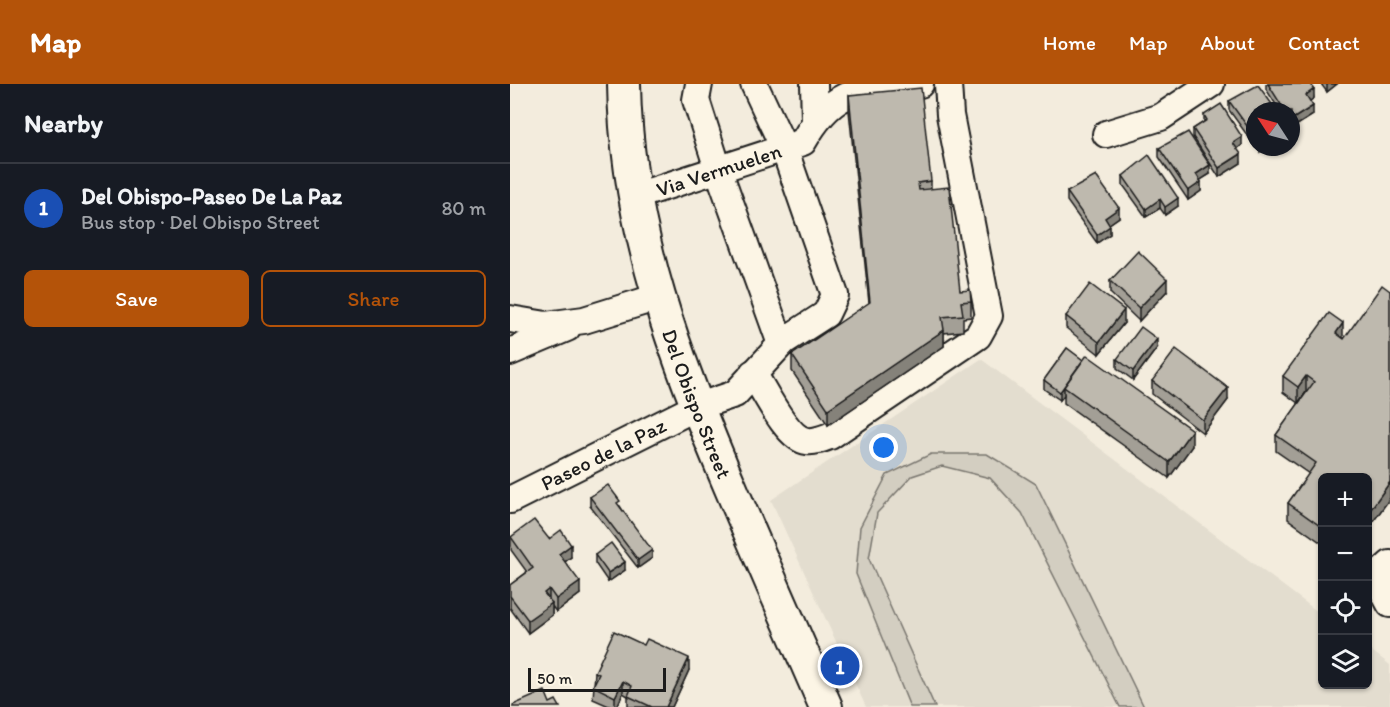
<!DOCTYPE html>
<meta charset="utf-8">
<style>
body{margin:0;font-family:Itim,sans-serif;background:#242831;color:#f1f3f6}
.controls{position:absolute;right:18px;bottom:18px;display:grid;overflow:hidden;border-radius:9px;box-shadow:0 2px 4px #0004}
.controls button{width:54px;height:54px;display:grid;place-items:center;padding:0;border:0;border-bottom:2px solid #363941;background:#171b24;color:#f1f3f6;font:30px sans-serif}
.compass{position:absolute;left:736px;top:18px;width:54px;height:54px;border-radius:50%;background:#171b24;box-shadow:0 2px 4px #0004;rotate:306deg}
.scale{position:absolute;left:18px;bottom:15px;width:138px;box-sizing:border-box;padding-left:6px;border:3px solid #1c1c1c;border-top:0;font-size:16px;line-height:21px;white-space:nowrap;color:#1c1c1c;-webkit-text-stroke:4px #fcf5e5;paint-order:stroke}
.you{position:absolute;left:374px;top:364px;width:21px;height:21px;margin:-15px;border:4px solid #fff;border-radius:50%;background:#1a73e8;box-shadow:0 0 0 9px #1a73e833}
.badge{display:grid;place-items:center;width:39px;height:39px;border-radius:50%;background:#b45309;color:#fff;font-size:20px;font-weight:700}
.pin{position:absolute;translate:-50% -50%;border:3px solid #fff;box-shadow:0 2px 6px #0006}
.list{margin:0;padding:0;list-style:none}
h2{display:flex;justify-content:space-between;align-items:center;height:78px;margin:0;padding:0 24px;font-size:26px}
h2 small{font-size:20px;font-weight:400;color:#9ea1a6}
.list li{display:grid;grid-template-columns:39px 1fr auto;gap:18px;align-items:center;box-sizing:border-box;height:90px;padding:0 24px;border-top:2px solid #363941}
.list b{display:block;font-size:22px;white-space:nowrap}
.list p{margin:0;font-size:20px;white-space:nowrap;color:#9ea1a6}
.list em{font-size:20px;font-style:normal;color:#9ea1a6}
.actions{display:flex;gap:12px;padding:18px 24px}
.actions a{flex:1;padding:14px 0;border:2px solid #b45309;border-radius:9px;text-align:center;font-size:21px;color:#b45309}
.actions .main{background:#b45309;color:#fff}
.icon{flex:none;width:33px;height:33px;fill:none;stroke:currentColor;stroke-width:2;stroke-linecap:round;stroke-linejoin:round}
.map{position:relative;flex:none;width:880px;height:623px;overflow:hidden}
header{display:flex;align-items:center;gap:36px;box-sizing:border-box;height:84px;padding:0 30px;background:#b45309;color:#fff}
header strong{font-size:28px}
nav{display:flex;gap:33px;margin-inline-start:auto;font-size:21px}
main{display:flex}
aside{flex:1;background:#171b24}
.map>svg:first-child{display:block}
</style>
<header>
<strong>Map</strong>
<nav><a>Home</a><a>Map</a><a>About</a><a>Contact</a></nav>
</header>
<main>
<aside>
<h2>Nearby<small></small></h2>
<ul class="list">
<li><span class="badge" style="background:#1a4fb4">1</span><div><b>Del Obispo-Paseo De La Paz</b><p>Bus stop · Del Obispo Street</p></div><em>80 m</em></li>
</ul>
<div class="actions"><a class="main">Save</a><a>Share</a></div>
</aside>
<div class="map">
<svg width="880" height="623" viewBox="0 0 880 623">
<rect width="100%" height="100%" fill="#f3ecdd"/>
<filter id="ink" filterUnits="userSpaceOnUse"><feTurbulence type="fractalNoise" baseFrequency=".0167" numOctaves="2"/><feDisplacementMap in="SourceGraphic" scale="12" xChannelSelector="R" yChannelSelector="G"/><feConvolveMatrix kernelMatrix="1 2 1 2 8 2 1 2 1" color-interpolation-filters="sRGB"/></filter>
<g filter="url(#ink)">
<polygon fill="#e3ddcf" points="471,275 812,531 812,600 858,600 858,564 880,581 880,623 356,623 261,416"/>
<polygon fill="#d3cec1" stroke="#78756e" stroke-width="1.5" points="421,370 477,370 526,400 634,623 610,623 512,429 480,394 432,382 402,392 367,429 359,475 425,623 400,623 346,490 350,443 377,391"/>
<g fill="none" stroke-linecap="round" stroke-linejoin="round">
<defs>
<g id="minor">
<polyline points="189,0 186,16 208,85 271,260"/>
<polyline points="304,0 305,36"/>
<polyline points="596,50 651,33 701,0"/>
<path id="s1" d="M123,113L293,58C325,1 351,6 410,0"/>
<polyline points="0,235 36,241 74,236 148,213"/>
<polyline points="0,268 57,244"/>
<path d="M243,289C254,306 277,355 297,357C305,358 312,355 320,352L468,252L479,232L440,31L438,0"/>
<path id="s2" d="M0,416L186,323L225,310L274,257L316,230L325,211L274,64L244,0"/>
<polyline points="880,480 869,490 872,505 880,520"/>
</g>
<g id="major">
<path id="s3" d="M114,0C116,147 168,281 225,414C255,484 285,553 316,623"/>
</g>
</defs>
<use href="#minor" stroke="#1c1c1c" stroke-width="30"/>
<use href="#major" stroke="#1c1c1c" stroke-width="36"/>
<use href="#minor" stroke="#fcf5e5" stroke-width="26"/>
<use href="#major" stroke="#fcf5e5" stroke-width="32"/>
</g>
<g fill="#a39f96" stroke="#1c1c1c" stroke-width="1.5">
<polygon points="756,0 801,0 804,14 799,17 803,31 781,45 781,27 770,27 756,5"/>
<polygon points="811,0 827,0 817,8"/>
<polygon points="339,11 421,97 421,105 450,207 461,217 461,233 453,234 453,247 434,249 434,262 318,341 282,287 282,271 359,219 339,27"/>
<polygon points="719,17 745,27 745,62 719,26"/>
<polygon points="694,31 732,61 727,65 731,79 709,93 683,53 683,45 694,38"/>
<polygon points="649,64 700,90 690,96 691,107 678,116 649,73"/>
<polygon points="613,92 668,122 655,131 650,124 636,133 613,101"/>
<polygon points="557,108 609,133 599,140 600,150 587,159 557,117"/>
<polygon points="600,197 657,207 629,237 600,209"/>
<polygon points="880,207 880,414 858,445 858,393 813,393 813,460 778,435 778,419 799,390 766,367 766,351 797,308 788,319 773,308 773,292 833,254 834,255"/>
<polygon points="556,232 614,239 589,270 556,244"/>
<polygon points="557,264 682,362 659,394 554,319 554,311 550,316 534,305 534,296"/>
<polygon points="647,264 623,296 607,284 607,275"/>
<polygon points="642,297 718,316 693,349 642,310"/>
<polygon points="80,413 110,422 142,474 128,484 80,422"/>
<polygon points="1,453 39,455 61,473 55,478 70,510 46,528 42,522 42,531 18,549 0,524 0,501 17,488 1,466"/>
<polygon points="85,471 115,486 98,498 85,479"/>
<polygon points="179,586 162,623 118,623 118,612 113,609 107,623 101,623 83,615 85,588"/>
</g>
<g fill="#85827a" stroke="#1c1c1c" stroke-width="1.5">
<polygon points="817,0 827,0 817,8"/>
<polygon points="804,5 804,14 796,20 796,11"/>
<polygon points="803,22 803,31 781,45 781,36"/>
<polygon points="732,53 732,61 723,68 723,59"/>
<polygon points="750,63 757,63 750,68"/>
<polygon points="731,70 731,79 709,93 709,84"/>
<polygon points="700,81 700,90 686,99 686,90"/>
<polygon points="691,98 691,107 678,116 678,107"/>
<polygon points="668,114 668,122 655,131 655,123"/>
<polygon points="650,115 650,124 636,133 636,125"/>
<polygon points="609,124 609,133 595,143 595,134"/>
<polygon points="600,142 600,150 587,159 587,151"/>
<polygon points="657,195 657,207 629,237 629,224"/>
<polygon points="614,226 614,239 589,270 589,258"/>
<polygon points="833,239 833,255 826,249"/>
<polygon points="434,246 434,262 318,341 318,325"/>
<polygon points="647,255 647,264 623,296 623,287"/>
<polygon points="573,276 554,303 554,311 550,316 550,308"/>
<polygon points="796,292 796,308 788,319 788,303"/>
<polygon points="718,304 718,316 693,349 693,336"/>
<polygon points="682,346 682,362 659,394 659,378"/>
<polygon points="880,398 880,414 858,445 858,429"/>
<polygon points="61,461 61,473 49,482 49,470"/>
<polygon points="142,466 142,474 128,484 128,476"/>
<polygon points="115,478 115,486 98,498 98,489"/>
<polygon points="70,498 70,510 46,528 46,515"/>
<polygon points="39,505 39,518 34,509"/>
<polygon points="42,519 42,531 18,549 18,536"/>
<polygon points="179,574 179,586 162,623 156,623"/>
<polygon points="113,597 113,609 107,623 105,623 105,613"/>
</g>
<g fill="#beb9ae" stroke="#1c1c1c" stroke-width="1.5">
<polygon points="758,0 801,0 804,5 796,11 803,22 781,36 781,27 775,27"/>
<polygon points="748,1 767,27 745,27 745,53 719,17"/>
<polygon points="411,4 421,97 408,99 409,106 439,103 450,207 460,206 461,217 451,218 453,231 432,233 434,246 318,325 282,271 360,218 339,11"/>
<polygon points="711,20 732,53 723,59 731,70 709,84 683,45 697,36 694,31"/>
<polygon points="678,48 700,81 686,90 691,98 678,107 649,64"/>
<polygon points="639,71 668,114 655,123 650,115 636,125 613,92"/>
<polygon points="586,92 609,124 595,134 600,142 587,151 557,108"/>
<polygon points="628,167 657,195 629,224 600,197"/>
<polygon points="580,200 614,226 589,258 556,232"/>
<polygon points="872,201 880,207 880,398 858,429 858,393 813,393 813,444 778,419 806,379 766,351 804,298 796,292 788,303 773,292 819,229 833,239 826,249 834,255"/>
<polygon points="631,243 647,255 623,287 607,275"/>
<polygon points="557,264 573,276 550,308 534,296"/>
<polygon points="666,265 718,304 693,336 642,297"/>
<polygon points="577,271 682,346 659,378 554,303"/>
<polygon points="98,401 110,417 107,419 142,466 128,476 80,413"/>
<polygon points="24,436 39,455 51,446 61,461 49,470 70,498 46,515 39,505 34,509 42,519 18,536 0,512 0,501 23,484 1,453"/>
<polygon points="101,459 115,478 98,489 85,471"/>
<polygon points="104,547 134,561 137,555 179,574 156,623 142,623 118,612 122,602 113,597 105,613 83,602 89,590 85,588"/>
<polygon points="35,607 40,619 46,616 50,623 3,623 3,621"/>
</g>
</g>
<g text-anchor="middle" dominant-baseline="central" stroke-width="5" stroke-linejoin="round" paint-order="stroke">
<g font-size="21" fill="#1c1c1c" stroke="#fcf5e5">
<text stroke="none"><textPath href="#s1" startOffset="90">Via Vermuelen</textPath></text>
<text stroke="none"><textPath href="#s3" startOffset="330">Del Obispo Street</textPath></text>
<text stroke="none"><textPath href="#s2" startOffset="104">Paseo de la Paz</textPath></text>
</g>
</g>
</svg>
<div class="controls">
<button>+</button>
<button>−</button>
<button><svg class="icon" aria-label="locate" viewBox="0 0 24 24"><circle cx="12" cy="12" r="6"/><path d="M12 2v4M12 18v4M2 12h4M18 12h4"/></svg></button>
<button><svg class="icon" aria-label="layers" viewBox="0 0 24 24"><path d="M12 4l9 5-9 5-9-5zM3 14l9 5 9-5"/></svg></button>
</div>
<svg class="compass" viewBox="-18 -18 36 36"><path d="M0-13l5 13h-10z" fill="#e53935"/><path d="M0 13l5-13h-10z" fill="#9ea1a6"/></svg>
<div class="scale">50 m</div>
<div class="you"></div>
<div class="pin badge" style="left:330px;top:582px;background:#1a4fb4">1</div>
</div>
</main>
